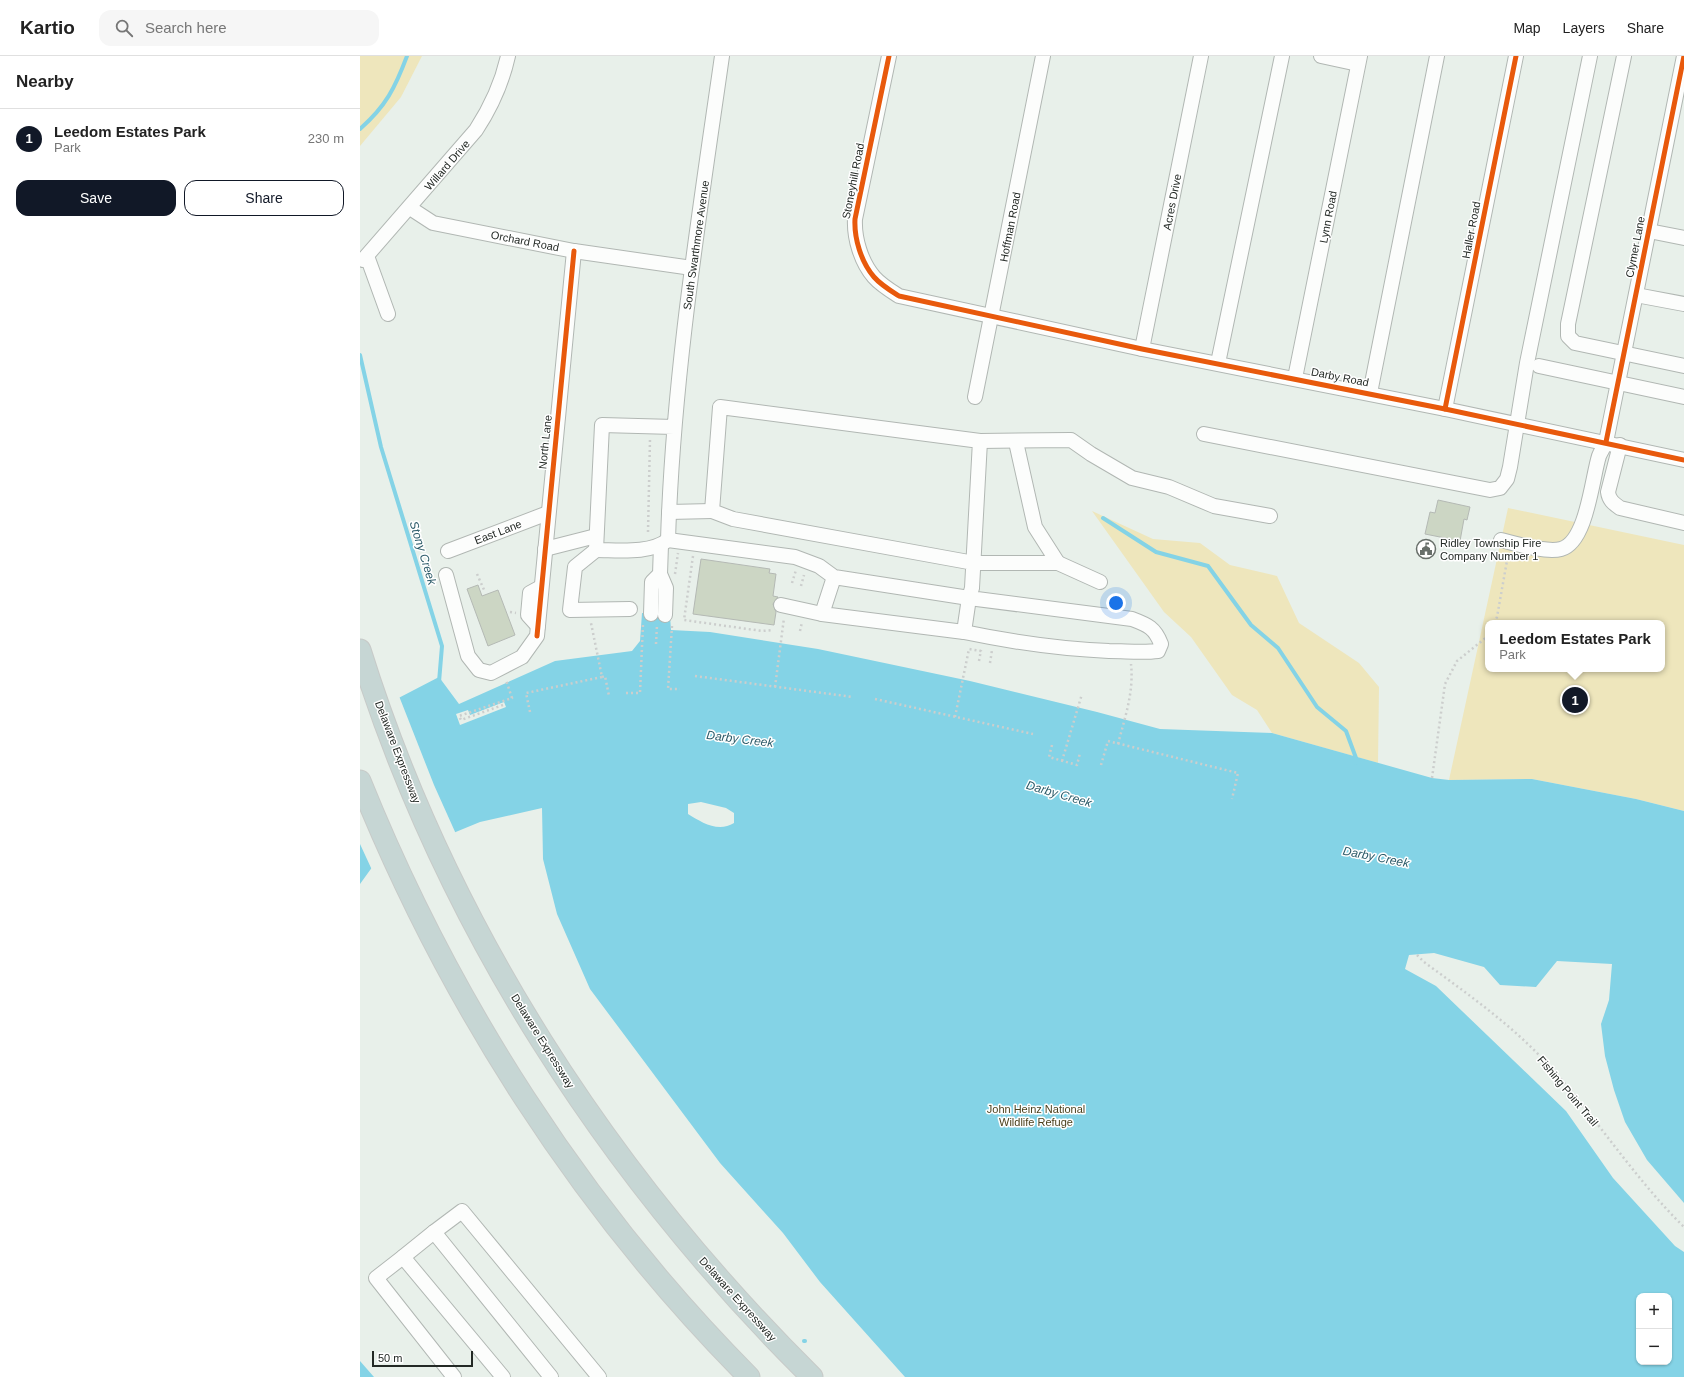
<!DOCTYPE html>
<meta charset="utf-8">
<style>
body{margin:0;font-family:Arial,sans-serif;background:#f6f6f6;color:#222}
.controls{position:absolute;right:12px;bottom:12px;display:grid;overflow:hidden;border-radius:8px;box-shadow:0 1px 3px #0004}
.controls button{width:36px;height:36px;display:grid;place-items:center;padding:0;border:0;border-bottom:1px solid #e0e0e0;background:#fff;color:#222;font:20px sans-serif}
.scale{position:absolute;left:12px;bottom:10px;width:101px;box-sizing:border-box;padding-left:4px;border:2px solid #232925;border-top:0;font-size:11px;line-height:14px;white-space:nowrap;color:#232925;-webkit-text-stroke:3px #fff;paint-order:stroke}
.you{position:absolute;left:756px;top:547px;width:14px;height:14px;margin:-10px;border:3px solid #fff;border-radius:50%;background:#1a73e8;box-shadow:0 0 0 6px #1a73e833}
.badge{display:grid;place-items:center;width:26px;height:26px;border-radius:50%;background:#111827;color:#fff;font-size:13px;font-weight:700}
.pin{position:absolute;translate:-50% -50%;border:2px solid #fff;box-shadow:0 1px 4px #0006}
.popup{position:absolute;left:1125px;top:564px;width:180px;height:52px;box-sizing:border-box;display:grid;place-content:center;border-radius:8px;background:#fff;filter:drop-shadow(0 1px 3px #0005);font-size:13px;white-space:nowrap;color:#767676}
.popup b{font-size:15px;color:#222}
.popup::after{content:'';position:absolute;left:50%;top:100%;margin-left:-8px;border:8px solid transparent;border-top-color:#fff}
.list{margin:0;padding:0;list-style:none}
h2{display:flex;justify-content:space-between;align-items:center;height:52px;margin:0;padding:0 16px;font-size:17px}
h2 small{font-size:13px;font-weight:400;color:#767676}
.list li{display:grid;grid-template-columns:26px 1fr auto;gap:12px;align-items:center;box-sizing:border-box;height:60px;padding:0 16px;border-top:1px solid #e0e0e0}
.list b{display:block;font-size:15px;white-space:nowrap}
.list p{margin:0;font-size:13px;white-space:nowrap;color:#767676}
.list em{font-size:13px;font-style:normal;color:#767676}
.actions{display:flex;gap:8px;padding:12px 16px}
.actions a{flex:1;padding:9px 0;border:1px solid #111827;border-radius:12px;text-align:center;font-size:14px;color:#111827}
.actions .main{background:#111827;color:#fff}
.icon{flex:none;width:22px;height:22px;fill:none;stroke:currentColor;stroke-width:2;stroke-linecap:round;stroke-linejoin:round}
.map{position:relative;flex:none;width:1324px;height:1321px;overflow:hidden}
header{display:flex;align-items:center;gap:24px;box-sizing:border-box;height:56px;padding:0 20px;background:#fff;border-bottom:1px solid #e0e0e0}
header strong{font-size:19px}
nav{display:flex;gap:22px;margin-inline-start:auto;font-size:14px}
.search{width:280px;height:36px;background:#f6f6f6;display:flex;align-items:center;gap:10px;box-sizing:border-box;padding:0 14px;border-radius:12px;color:#767676;font-size:15px}
main{display:flex}
aside{flex:1;background:#fff}
.map>svg:first-child{display:block}
</style>
<header>
<strong>Kartio</strong>
<div class="search"><svg class="icon" aria-label="search" viewBox="0 0 24 24"><circle cx="10" cy="10" r="6"/><path d="M15 15l6 6"/></svg>Search here</div>
<nav><a>Map</a><a>Layers</a><a>Share</a></nav>
</header>
<main>
<aside>
<h2>Nearby<small></small></h2>
<ul class="list">
<li><span class="badge">1</span><div><b>Leedom Estates Park</b><p>Park</p></div><em>230 m</em></li>
</ul>
<div class="actions"><a class="main">Save</a><a>Share</a></div>
</aside>
<div class="map">
<svg width="1324" height="1321" viewBox="0 0 1324 1321">
<rect width="100%" height="100%" fill="#e8f0ea"/>
<g fill="#eee6bc" fill-rule="evenodd">
<polygon points="0,0 62,0 41,41 0,90"/>
<path d="M1148,452L1324,489V755L1276,743L1172,723L1089,724ZM1128,567H1302V613H1128Z"/>
<polygon points="732,455 793,483 840,487 870,509 917,520 939,567 999,607 1019,631 1018,707 912,677 897,654 872,639 831,581 804,556"/>
</g>
<g fill="#84d3e6" fill-rule="evenodd">
<path d="M282,557L310,560L311,574L350,576L458,593L610,625L737,656L800,673L912,677L1072,722L1089,724L1172,723L1276,743L1324,755V1147L1287,1104L1265,1066L1254,1034L1245,1000L1241,968L1249,944L1252,908L1197,905L1176,931L1140,929L1124,911L1074,897L1049,899L1045,913L1076,930L1206,1055L1253,1122L1315,1190L1324,1196V1321H545L460,1226L423,1177L360,1107L230,933L197,858L183,803L182,752L120,766L13,810L0,828V662L79,621L99,648L195,605L272,595L280,585ZM341,746L366,752L374,757V767C358,777 341,766 328,758V748ZM1279,1240H1309V1306H1279Z"/>
<polygon points="0,1305 14,1321 0,1321"/>
</g>
<g fill="#e8f0ea">
<polygon points="39,640 74,729 96,778 14,812 12,814 0,788 0,660"/>
<polygon points="144,646 146,651 100,669 96,658 108,654 110,659"/>
</g>
<g fill="none" stroke-linecap="round" stroke-linejoin="round">
<g stroke="#84d3e6" stroke-width="4">
<path d="M0,73C26,50 35,32 47,0"/>
<polyline points="0,299 21,391 82,590 79,626"/>
<polyline points="743,462 796,496 848,510 891,569 918,592 957,651 986,675 996,702 996,707"/>
<polyline points="444,1285 445,1285"/>
</g>
</g>
<g fill="#ccd6c4" stroke="#b4b9b4">
<polygon points="1078,444 1110,451 1107,464 1104,463 1100,485 1065,478 1070,456 1075,457"/>
<polygon points="341,503 410,513 409,517 416,518 413,540 418,541 413,548 416,556 414,569 333,558"/>
<polygon points="118,529 122,540 138,534 155,579 128,590 107,533"/>
</g>
<g fill="none" stroke-linecap="round" stroke-linejoin="round">
<defs>
<g id="minor">
<path d="M529,0L495,163C494,182 501,206 514,221C521,229 531,235 539,240L782,293L1085,353L1324,404"/>
<polyline points="961,0 998,8"/>
<polyline points="1264,0 1208,268 1208,280 1215,287 1324,310"/>
<polyline points="50,152 73,167 214,195 332,212"/>
<polyline points="1289,175 1324,182"/>
<polyline points="7,200 28,258"/>
<path d="M3,204L116,74C131,51 142,27 148,0"/>
<polyline points="1276,239 1324,248"/>
<polyline points="782,293 841,0"/>
<polyline points="858,307 922,0"/>
<polyline points="1179,310 1324,341"/>
<polyline points="935,322 1000,0"/>
<polyline points="1010,337 1077,0"/>
<polyline points="615,341 683,0"/>
<polyline points="1085,353 1156,0"/>
<path d="M314,371L242,369L236,494C258,494 290,498 308,484C313,321 339,161 362,0"/>
<polyline points="844,378 1130,434 1140,432 1147,423 1150,411 1167,307 1230,0"/>
<polyline points="620,385 711,384 731,398 772,422 809,431 854,450 910,460"/>
<polyline points="656,386 675,471 698,507"/>
<path d="M1260,389L1248,436C1249,444 1253,447 1260,452L1324,467"/>
<polyline points="309,456 352,455"/>
<polyline points="308,484 435,501 459,510 474,521 609,542 604,576 462,558 474,521"/>
<path d="M1141,484C1157,488 1186,497 1201,493C1227,486 1232,422 1239,400C1241,395 1244,391 1246,386L1324,0"/>
<polyline points="185,493 236,480"/>
<polyline points="236,494 215,511 210,554 270,553"/>
<polyline points="88,495 188,457"/>
<polyline points="300,518 306,532 305,559"/>
<polyline points="86,519 108,600 119,614 131,617 162,601 177,580 214,195"/>
<polyline points="421,549 462,558"/>
<polyline points="291,558 292,526 300,518 301,489"/>
<polyline points="178,570 168,559 170,537 181,531"/>
<path d="M604,576C652,586 701,593 749,595C766,595 782,597 798,595L801,588C795,572 788,569 772,563L609,542L612,532L620,385L360,351L352,455L373,463L614,507H698L740,526"/>
<polyline points="43,1201 74,1176"/>
<polyline points="94,1321 16,1222 43,1201 143,1321"/>
<polyline points="191,1321 74,1176 102,1155 239,1321"/>
</g>
<g id="highway">
<path d="M0,594C86,870 248,1119 452,1321"/>
<path d="M0,725C89,946 221,1152 389,1321"/>
</g>
</defs>
<use href="#minor" stroke="#b1b7b3" stroke-width="16"/>
<use href="#highway" stroke="#c7cac8" stroke-width="23"/>
<g stroke="#cccecd" stroke-width="2.5" stroke-dasharray="2 3" stroke-linecap="butt">
<polyline points="288,476 290,383"/>
<polyline points="333,500 324,564 402,575 413,574"/>
<polyline points="117,518 125,536"/>
<polyline points="315,518 318,497"/>
<polyline points="432,527 436,514"/>
<polyline points="441,530 444,519"/>
<polyline points="150,556 156,557"/>
<polyline points="1134,567 1137,561 1148,499"/>
<polyline points="312,570 308,633 320,633"/>
<polyline points="440,575 442,566"/>
<polyline points="296,588 297,569"/>
<polyline points="619,605 621,594"/>
<polyline points="630,607 632,594"/>
<polyline points="335,620 493,641"/>
<polyline points="242,621 245,620 249,640"/>
<polyline points="415,631 424,562"/>
<polyline points="266,637 280,637 283,568"/>
<polyline points="515,643 673,678"/>
<polyline points="143,649 101,664 99,660 152,642 146,624"/>
<polyline points="170,656 166,637 242,621 231,567"/>
<polyline points="595,661 609,593 621,595"/>
<path d="M758,688C765,661 774,636 771,608"/>
<polyline points="692,689 689,701 717,709 720,697"/>
<polyline points="702,705 722,638"/>
<polyline points="741,709 748,685 878,717 872,743"/>
<polyline points="1072,722 1085,628 1097,605 1128,580"/>
<path d="M1057,899L1064,906C1109,939 1155,971 1192,1013C1238,1064 1275,1123 1324,1171"/>
</g>
<use href="#minor" stroke="#fcfdfc" stroke-width="14"/>
<use href="#highway" stroke="#c6d6d4" stroke-width="21"/>
<defs>
<g id="cycleway">
<path d="M529,0L495,163C494,182 501,206 514,221C521,229 531,235 539,240L782,293L1085,353L1324,404"/>
<polyline points="1085,353 1156,0"/>
<polyline points="1246,386 1324,0"/>
<polyline points="177,580 214,195"/>
</g>
</defs>
<use href="#cycleway" stroke="#fff" stroke-width="8"/>
<use href="#cycleway" stroke="#e8590c" stroke-width="5"/>
</g>
<defs>
<symbol id="civic-ring" viewBox="-11 -11 22 22"><circle r="9.5" fill="#fff" stroke="#686f6a" stroke-width="1.5"/><path d="M-.6-6.5H3V-4.5H.6V-3L4-1V1h2V6H-6V1h2V-1L-.6-3ZM-1.2 2.5V6h2.4V2.5Z" fill="#686f6a"/></symbol>
</defs>
<g fill-rule="evenodd">
<use href="#civic-ring" x="1055" y="482" width="22" height="22"/>
</g>
<g text-anchor="middle" dominant-baseline="central" stroke-width="3" stroke-linejoin="round" paint-order="stroke">
<g font-size="11" fill="#232925" stroke="#fff">
<text transform="translate(87 109) rotate(-49)">Willard Drive</text>
<text transform="translate(493 125) rotate(-79)">Stoneyhill Road</text>
<text transform="translate(812 146) rotate(-79)">Acres Drive</text>
<text transform="translate(968 161) rotate(-79)">Lynn Road</text>
<text transform="translate(650 171) rotate(-79)">Hoffman Road</text>
<text transform="translate(1111 174) rotate(-79)">Haller Road</text>
<text transform="translate(165 185) rotate(11)">Orchard Road</text>
<text transform="translate(336 189) rotate(-82)">South Swarthmore Avenue</text>
<text transform="translate(1275 191) rotate(-79)">Clymer Lane</text>
<text transform="translate(980 321) rotate(11)">Darby Road</text>
<text transform="translate(185 386) rotate(-84)">North Lane</text>
<text transform="translate(138 476) rotate(-21)">East Lane</text>
<text transform="translate(38 696) rotate(69)">Delaware Expressway</text>
<text transform="translate(183 985) rotate(58)">Delaware Expressway</text>
<text transform="translate(1208 1035) rotate(50)">Fishing Point Trail</text>
<text transform="translate(378 1243) rotate(48)">Delaware Expressway</text>
</g>
<g font-size="11" fill="#232925" stroke="#fff" text-anchor="start">
<text x="1080" y="487">Ridley Township Fire<tspan x="1080" dy="13">Company Number 1</tspan></text>
</g>
<g font-size="11" fill="#4a3f1b" stroke="#fff">
<text x="676" y="1053">John Heinz National<tspan x="676" dy="13">Wildlife Refuge</tspan></text>
</g>
<g font-size="12" font-style="italic" fill="#2b5a68" stroke="#fff">
<text transform="translate(63 497) rotate(73)">Stony Creek</text>
<text transform="translate(380 683) rotate(7)">Darby Creek</text>
<text transform="translate(699 738) rotate(16)">Darby Creek</text>
<text transform="translate(1016 801) rotate(11)">Darby Creek</text>
</g>
</g>
</svg>
<div class="controls">
<button>+</button>
<button>−</button>
</div>
<div class="scale">50 m</div>
<div class="you"></div>
<div class="pin badge" style="left:1215px;top:644px">1</div>
<div class="popup"><b>Leedom Estates Park</b>Park</div>
</div>
</main>
